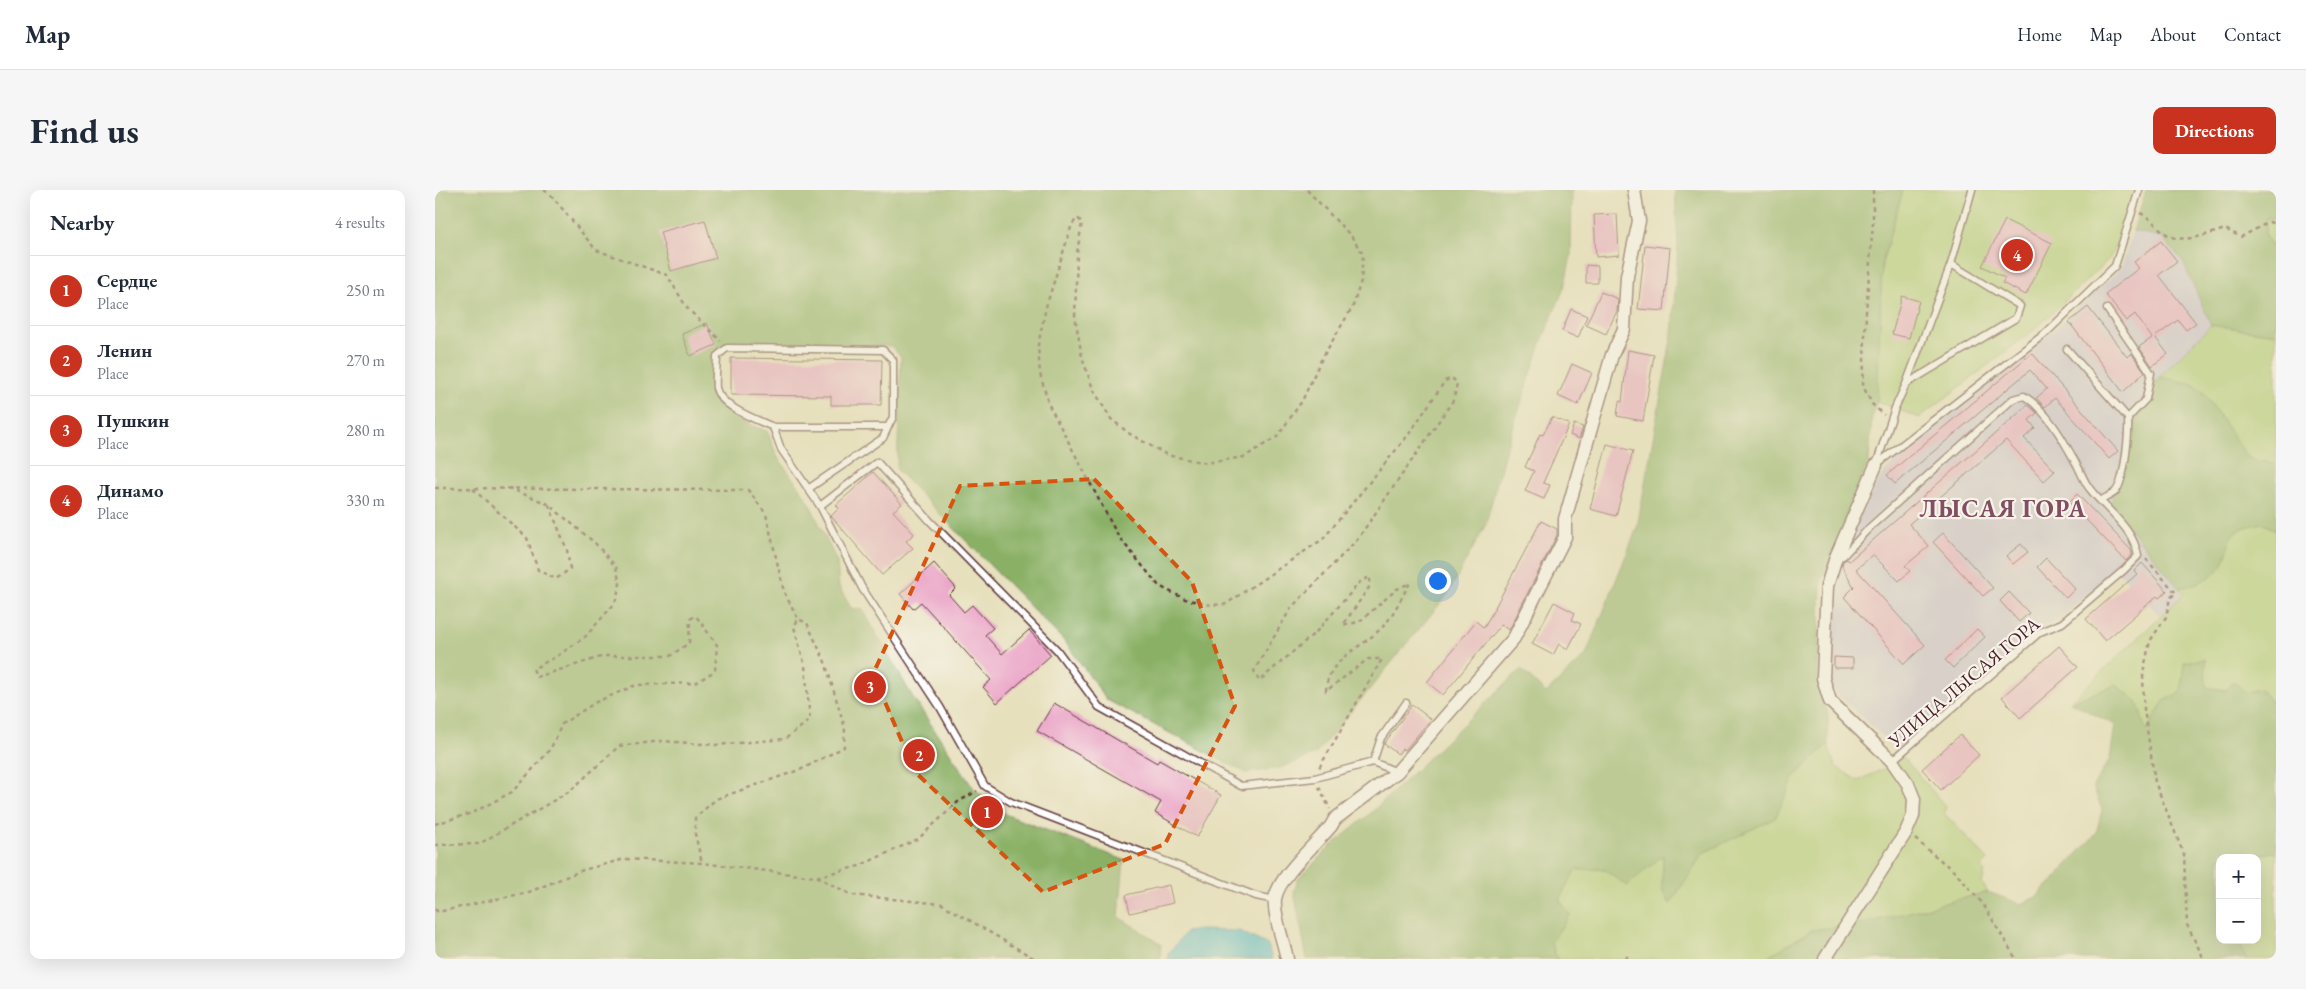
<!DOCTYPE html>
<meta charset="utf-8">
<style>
body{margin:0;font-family:"EB Garamond",serif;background:#f6f6f7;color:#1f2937}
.controls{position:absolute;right:15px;bottom:15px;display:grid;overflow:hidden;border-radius:10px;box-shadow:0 5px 20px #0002}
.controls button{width:45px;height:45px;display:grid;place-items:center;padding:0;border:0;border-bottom:1px solid #e0e1e3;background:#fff;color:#1f2937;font:25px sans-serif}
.you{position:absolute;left:1002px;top:390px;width:18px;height:18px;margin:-12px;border:4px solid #fff;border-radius:50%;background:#1a73e8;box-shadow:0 0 0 8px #1a73e833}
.badge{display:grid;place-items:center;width:32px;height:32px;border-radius:50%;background:#c8321e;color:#fff;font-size:16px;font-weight:700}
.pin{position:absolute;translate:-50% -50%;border:2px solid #fff;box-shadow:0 1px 5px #0006}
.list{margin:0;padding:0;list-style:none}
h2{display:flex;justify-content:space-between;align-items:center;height:65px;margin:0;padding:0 20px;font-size:21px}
h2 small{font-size:16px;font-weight:400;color:#747a83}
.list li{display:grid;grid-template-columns:32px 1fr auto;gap:15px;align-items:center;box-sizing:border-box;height:70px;padding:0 20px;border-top:1px solid #e0e1e3}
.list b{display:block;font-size:19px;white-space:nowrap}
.list p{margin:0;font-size:16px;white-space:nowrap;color:#747a83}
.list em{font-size:16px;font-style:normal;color:#747a83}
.map{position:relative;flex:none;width:1841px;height:769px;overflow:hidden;border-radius:10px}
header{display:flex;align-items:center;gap:30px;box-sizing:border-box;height:70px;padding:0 25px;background:#fff;border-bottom:1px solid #e0e1e3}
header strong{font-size:24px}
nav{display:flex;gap:28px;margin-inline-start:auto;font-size:18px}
.intro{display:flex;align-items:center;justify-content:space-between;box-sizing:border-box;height:120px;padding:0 30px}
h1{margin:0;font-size:35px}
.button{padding:12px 22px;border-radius:10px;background:#c8321e;color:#fff;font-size:18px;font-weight:700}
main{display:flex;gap:30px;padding:0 30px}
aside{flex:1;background:#fff;border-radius:10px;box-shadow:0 5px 20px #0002}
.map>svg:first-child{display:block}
</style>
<header>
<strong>Map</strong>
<nav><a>Home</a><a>Map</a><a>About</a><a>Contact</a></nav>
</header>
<div class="intro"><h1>Find us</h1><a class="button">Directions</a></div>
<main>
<aside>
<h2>Nearby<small>4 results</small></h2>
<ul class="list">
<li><span class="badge">1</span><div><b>Сердце</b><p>Place</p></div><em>250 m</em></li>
<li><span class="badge">2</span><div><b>Ленин</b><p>Place</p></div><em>270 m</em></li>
<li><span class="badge">3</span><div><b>Пушкин</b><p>Place</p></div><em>280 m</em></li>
<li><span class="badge">4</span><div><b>Динамо</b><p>Place</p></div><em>330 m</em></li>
</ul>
</aside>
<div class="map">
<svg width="1841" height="769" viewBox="0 0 1841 769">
<rect width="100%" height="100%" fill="#f7f3e8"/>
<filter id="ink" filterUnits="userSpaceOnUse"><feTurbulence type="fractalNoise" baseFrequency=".02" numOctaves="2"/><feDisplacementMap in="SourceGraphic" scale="10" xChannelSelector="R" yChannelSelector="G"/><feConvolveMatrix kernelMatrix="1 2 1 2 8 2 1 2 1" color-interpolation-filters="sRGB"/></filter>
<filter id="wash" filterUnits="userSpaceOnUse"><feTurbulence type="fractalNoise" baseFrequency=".0096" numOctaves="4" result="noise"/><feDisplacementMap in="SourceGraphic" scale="20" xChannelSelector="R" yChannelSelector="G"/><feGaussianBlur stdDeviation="1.12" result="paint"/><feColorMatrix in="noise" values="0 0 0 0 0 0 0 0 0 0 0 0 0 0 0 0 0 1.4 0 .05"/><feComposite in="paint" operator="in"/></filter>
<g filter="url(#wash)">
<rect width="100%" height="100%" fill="#e7e0bd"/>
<polygon fill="#c8bfd8" points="1698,41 1726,46 1747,70 1776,135 1724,187 1699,234 1749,404 1725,426 1681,379 1625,429 1603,440 1462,560 1396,498 1393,487 1396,401 1407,358 1446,286 1462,269 1615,143 1686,78"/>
<g fill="#accc73" stroke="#7b764f">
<polygon points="1468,0 1701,0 1693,26 1675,68 1600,139 1484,228 1442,211 1447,73"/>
<polygon points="1832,27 1841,29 1841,62 1830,45"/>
<polygon points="1776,135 1841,144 1841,275 1813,268 1766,199 1724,187"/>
<path d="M1827,333L1841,340V517L1825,499L1810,502L1770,497V470L1749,472L1746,502L1729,511L1711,542L1682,495L1635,512L1749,404L1744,398C1758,396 1784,386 1789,371C1793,360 1793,346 1804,340C1810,336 1820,335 1827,333Z"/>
<polygon points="1393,554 1400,576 1423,591 1450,578 1462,560 1511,617 1509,623 1553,670 1547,676 1550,683 1547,693 1553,702 1428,734 1377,740 1329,769 1122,769 1116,752 1135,725 1124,709 1141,680 1169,679 1228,665 1227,699 1235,714 1268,663 1340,628 1360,586"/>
<polygon points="1841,662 1841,769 1812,769 1801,750 1822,750 1822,715 1826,699 1822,694 1822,668 1816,668 1818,665"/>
</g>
<g fill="#89b065" stroke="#6a6848">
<polygon points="0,0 1139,0 1137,1 1136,66 1129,98 1106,153 1069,265 1051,334 1013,404 881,564 845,578 811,583 672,510 631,453 462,280 466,167 456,156 295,155 277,166 276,206 306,232 332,241 342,266 373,310 402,372 404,397 416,418 428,420 477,506 538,598 572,625 689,670 684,727 726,754 725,769 0,769"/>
<polygon points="1240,0 1468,0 1447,73 1442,211 1437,225 1434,270 1386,393 1383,489 1393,525 1393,554 1360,586 1340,628 1268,663 1235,714 1227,699 1228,665 1192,696 1169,679 1141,680 1124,709 1135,725 1116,752 1122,769 872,769 859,702 863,689 896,656 936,623 1086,479 1111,503 1151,465 1202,338 1237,144 1243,56"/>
<polygon points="1711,0 1841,0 1841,29 1832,27 1830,45 1841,62 1841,144 1776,135 1747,70 1726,47 1698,41"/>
<path d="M1724,187L1755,193L1766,199L1813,268L1841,275V340L1827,333C1820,335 1810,336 1804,340C1793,347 1794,360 1789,371C1784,386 1758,396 1744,398L1675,315L1699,234Z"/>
<polygon points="1770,469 1771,497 1791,501 1798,491 1810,502 1825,499 1841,517 1841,662 1818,665 1816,668 1785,668 1785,750 1801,750 1812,769 1329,769 1377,740 1428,734 1553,702 1586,714 1603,706 1661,644 1667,620 1658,596 1675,569 1680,535 1635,512 1681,495 1702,511 1711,541 1729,511 1746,502 1749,472"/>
</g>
<polygon fill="#53bbd0" stroke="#4e6d7e" points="765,740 804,741 833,755 837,769 733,769 733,764 751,742"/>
<g id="blocks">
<g fill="#eba4c8">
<polygon points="1182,24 1184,65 1161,67 1159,25"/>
<polygon points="270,30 281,68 236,81 225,42"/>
<polygon points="1570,30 1617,53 1591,105 1567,93 1570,88 1547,76"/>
<polygon points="1726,51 1742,71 1724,85 1761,133 1751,140 1743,130 1720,147 1733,164 1717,176 1704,157 1717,148 1700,124 1691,131 1670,104 1704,78 1699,72"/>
<polygon points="1210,55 1235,58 1229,121 1203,119"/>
<polygon points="1151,75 1163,76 1163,93 1151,93"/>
<polygon points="1166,102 1183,109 1182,121 1171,144 1151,135"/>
<polygon points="1467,106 1484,111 1474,148 1457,144"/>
<polygon points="1653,117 1692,167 1696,163 1710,182 1688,202 1634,132"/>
<polygon points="1136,119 1152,126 1143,148 1127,141"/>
<polygon points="272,133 281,155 255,166 247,144"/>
<polygon points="1193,160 1219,165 1208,231 1182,226 1184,211 1187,212"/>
<polygon points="1597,163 1683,261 1674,269 1620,208 1610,217 1601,208 1612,199 1595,180 1460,294 1452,285"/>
<polygon points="296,168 447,170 446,215 396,215 396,206 296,205"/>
<polygon points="1137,174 1157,183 1143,215 1123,206"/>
<polygon points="1593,215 1602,223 1594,230 1600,238 1589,248 1620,281 1609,291 1571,250 1474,334 1494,356 1470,376 1475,381 1464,391 1438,365 1421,379 1490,455 1469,474 1409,407 1419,397 1407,376 1408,371 1412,369 1414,371"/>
<polygon points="1117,227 1134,234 1108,293 1115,295 1109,309 1090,301 1099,281 1090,277 1105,244 1108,245"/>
<polygon points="1139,234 1148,237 1144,249 1135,245"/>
<polygon points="1172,254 1198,261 1181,326 1155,319"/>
<polygon points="438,282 467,314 458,321 479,344 471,351 478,358 447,385 396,326 404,318 401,315"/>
<polygon points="1642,304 1696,360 1697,364 1691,371 1634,312"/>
<polygon points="1106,331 1122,339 1122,345 1074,440 1066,435 1008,505 992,492 1041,431 1049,438"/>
<polygon points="1508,343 1558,398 1548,406 1498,352"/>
<polygon points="1586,354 1593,362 1578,374 1571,366"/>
<polygon points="1611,368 1640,399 1631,408 1602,377"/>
<polygon points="499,373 521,398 514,405 529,422 537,415 558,438 550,445 567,464 594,440 616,465 562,513 548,497 556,490 486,412 478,419 465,404"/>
<polygon points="1707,373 1732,401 1724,408 1722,406 1670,451 1651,429 1702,384 1699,381"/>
<polygon points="1574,402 1594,423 1584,432 1565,411"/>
<polygon points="1119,412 1140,423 1137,430 1146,434 1133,459 1124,454 1118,465 1097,454"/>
<polygon points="1542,439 1550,447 1518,478 1510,470"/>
<polygon points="1624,456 1643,477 1585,528 1567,507"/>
<polygon points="1399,467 1418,468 1418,478 1399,478"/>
<polygon points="619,513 722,573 724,570 786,605 762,647 720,623 726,612 602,541"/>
<polygon points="977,515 996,529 970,560 967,559 963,564 949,554"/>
<polygon points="1525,545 1544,565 1506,600 1487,579"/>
<polygon points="734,695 738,713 695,723 691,705"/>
</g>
</g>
</g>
<g filter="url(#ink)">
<use href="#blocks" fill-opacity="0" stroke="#623c41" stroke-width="1"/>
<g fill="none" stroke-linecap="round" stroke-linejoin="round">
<defs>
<g id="lane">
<polyline points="1516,74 1537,0"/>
<polyline points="1672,119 1716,183 1711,209 1693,228"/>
<path d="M1632,159L1693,228C1694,242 1690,292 1680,302C1677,305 1671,307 1667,310"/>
<path d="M338,237H453L458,227V170L448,160L292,158L282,166C282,176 280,188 281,198C285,217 323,230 338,237L346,259L385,316L427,398L505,517L550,596L576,612L821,706L840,710"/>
<polyline points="1442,274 1612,142 1680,76 1704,0"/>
<polyline points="1441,275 1460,218 1471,194 1581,128 1585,116 1516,74 1471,194"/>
<polyline points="373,299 448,248 453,237"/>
<polyline points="385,316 442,272 495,331 622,460 664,517 806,596 880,588 938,572 946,548 971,513"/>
<path d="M1402,367L1408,366L1435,337L1578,209L1589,206C1612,220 1629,251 1642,275C1646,282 1649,292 1655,299C1671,320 1699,338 1703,366L1689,380L1627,433L1605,442L1457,571"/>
<polyline points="938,572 962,582"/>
</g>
<g id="street">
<path d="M852,769C849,752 838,725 840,709C843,687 882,653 896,636L900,629L962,582L1079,448L1130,347V329L1177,165L1189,139L1192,86L1204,31L1199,0"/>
<polyline points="1390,769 1471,642 1478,626 1479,609 1473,594 1457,571 1395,511 1388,488 1392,396 1401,367 1441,275"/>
</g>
</defs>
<use href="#lane" stroke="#623c41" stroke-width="9"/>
<use href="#street" stroke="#623c41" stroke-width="15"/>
<g stroke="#623c41" stroke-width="2.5" stroke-dasharray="4 4" stroke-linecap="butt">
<polyline points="109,0 116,5 161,60 232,85 252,118 286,151"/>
<path d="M872,0L916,46L928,64L926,91L918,116L886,170L867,211L842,247L809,267L771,273L732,265L695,244L676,229L658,199L647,167L640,127L642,63L647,33L643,28L637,34L611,117L603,155L605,184L614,215L683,346L724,396L750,409L776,415L791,414L888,349L974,244L1010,191L1017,188L1022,193L1019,209L922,350L856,418L819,481L824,491L882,441L926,391L935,387V396L908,435L924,432L962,399L975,393C967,406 960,422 951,433C932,457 892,466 891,501L933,469H947L884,578"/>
<polyline points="1438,0 1438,33 1431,122 1428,196 1437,214 1449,225"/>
<path d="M1705,23C1717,28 1722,38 1733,45C1748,54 1774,44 1790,39L1806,47L1834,32L1841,34"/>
<polyline points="0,298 313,300 331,324 349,402 363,429"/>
<polyline points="38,299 92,348 103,380 121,389 135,379 132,360 114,315"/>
<polyline points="1711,369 1741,403 1735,408 1731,427 1715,451 1708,483 1709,519 1720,592 1749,665 1752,735 1769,769"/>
<polyline points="884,597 895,619"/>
<polyline points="0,634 37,623 77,602 115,560 127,534 161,512 201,495 260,493 280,481 282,455 261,426 255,429 254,453 235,466 169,466 102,487 98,479 122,466 150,447 180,413 185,394 181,377 160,353 113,314 74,298"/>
<polyline points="1480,649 1521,683 1548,714 1581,769"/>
<polyline points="0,655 44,654 135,601 184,556 227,551 281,555 350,549 375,530 370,476 359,437 363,429 372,433 390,472 410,538 409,557 367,579 281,609 260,628 260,644 267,673"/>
<polyline points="382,687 417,705 507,714 600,769"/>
<polyline points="0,719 3,722 94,702 148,680 190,669 267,673 381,687 424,676 483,649 523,612 542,601"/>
<polyline points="1190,769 1194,765"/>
</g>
<use href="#lane" stroke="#fff" stroke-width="6"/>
<use href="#street" stroke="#fff" stroke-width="12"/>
</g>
</g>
<path d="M0 0H1841V769H0ZM659,289L757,392L800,516L730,654L608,702L480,582L438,484L525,296Z" fill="#e7e0bd" fill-opacity=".55" fill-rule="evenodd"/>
<path fill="none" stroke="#d8530f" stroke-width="4" stroke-dasharray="10 6" stroke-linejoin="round" d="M659,289L757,392L800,516L730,654L608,702L480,582L438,484L525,296Z"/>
<g text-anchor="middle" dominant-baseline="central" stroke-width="4.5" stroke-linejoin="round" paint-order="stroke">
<g font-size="19" fill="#4a1f2b" stroke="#f7f3e8">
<text transform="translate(1529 492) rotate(-40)">УЛИЦА ЛЫСАЯ ГОРА</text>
</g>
<g font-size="24" font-weight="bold" letter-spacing="1" fill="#824e62" stroke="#f7f3e8">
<text x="1568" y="318">ЛЫСАЯ ГОРА</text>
</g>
</g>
</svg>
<div class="controls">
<button>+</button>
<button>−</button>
</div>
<div class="you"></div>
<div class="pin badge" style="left:552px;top:622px">1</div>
<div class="pin badge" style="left:484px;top:565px">2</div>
<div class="pin badge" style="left:435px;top:497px">3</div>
<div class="pin badge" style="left:1582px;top:65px">4</div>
</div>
</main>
